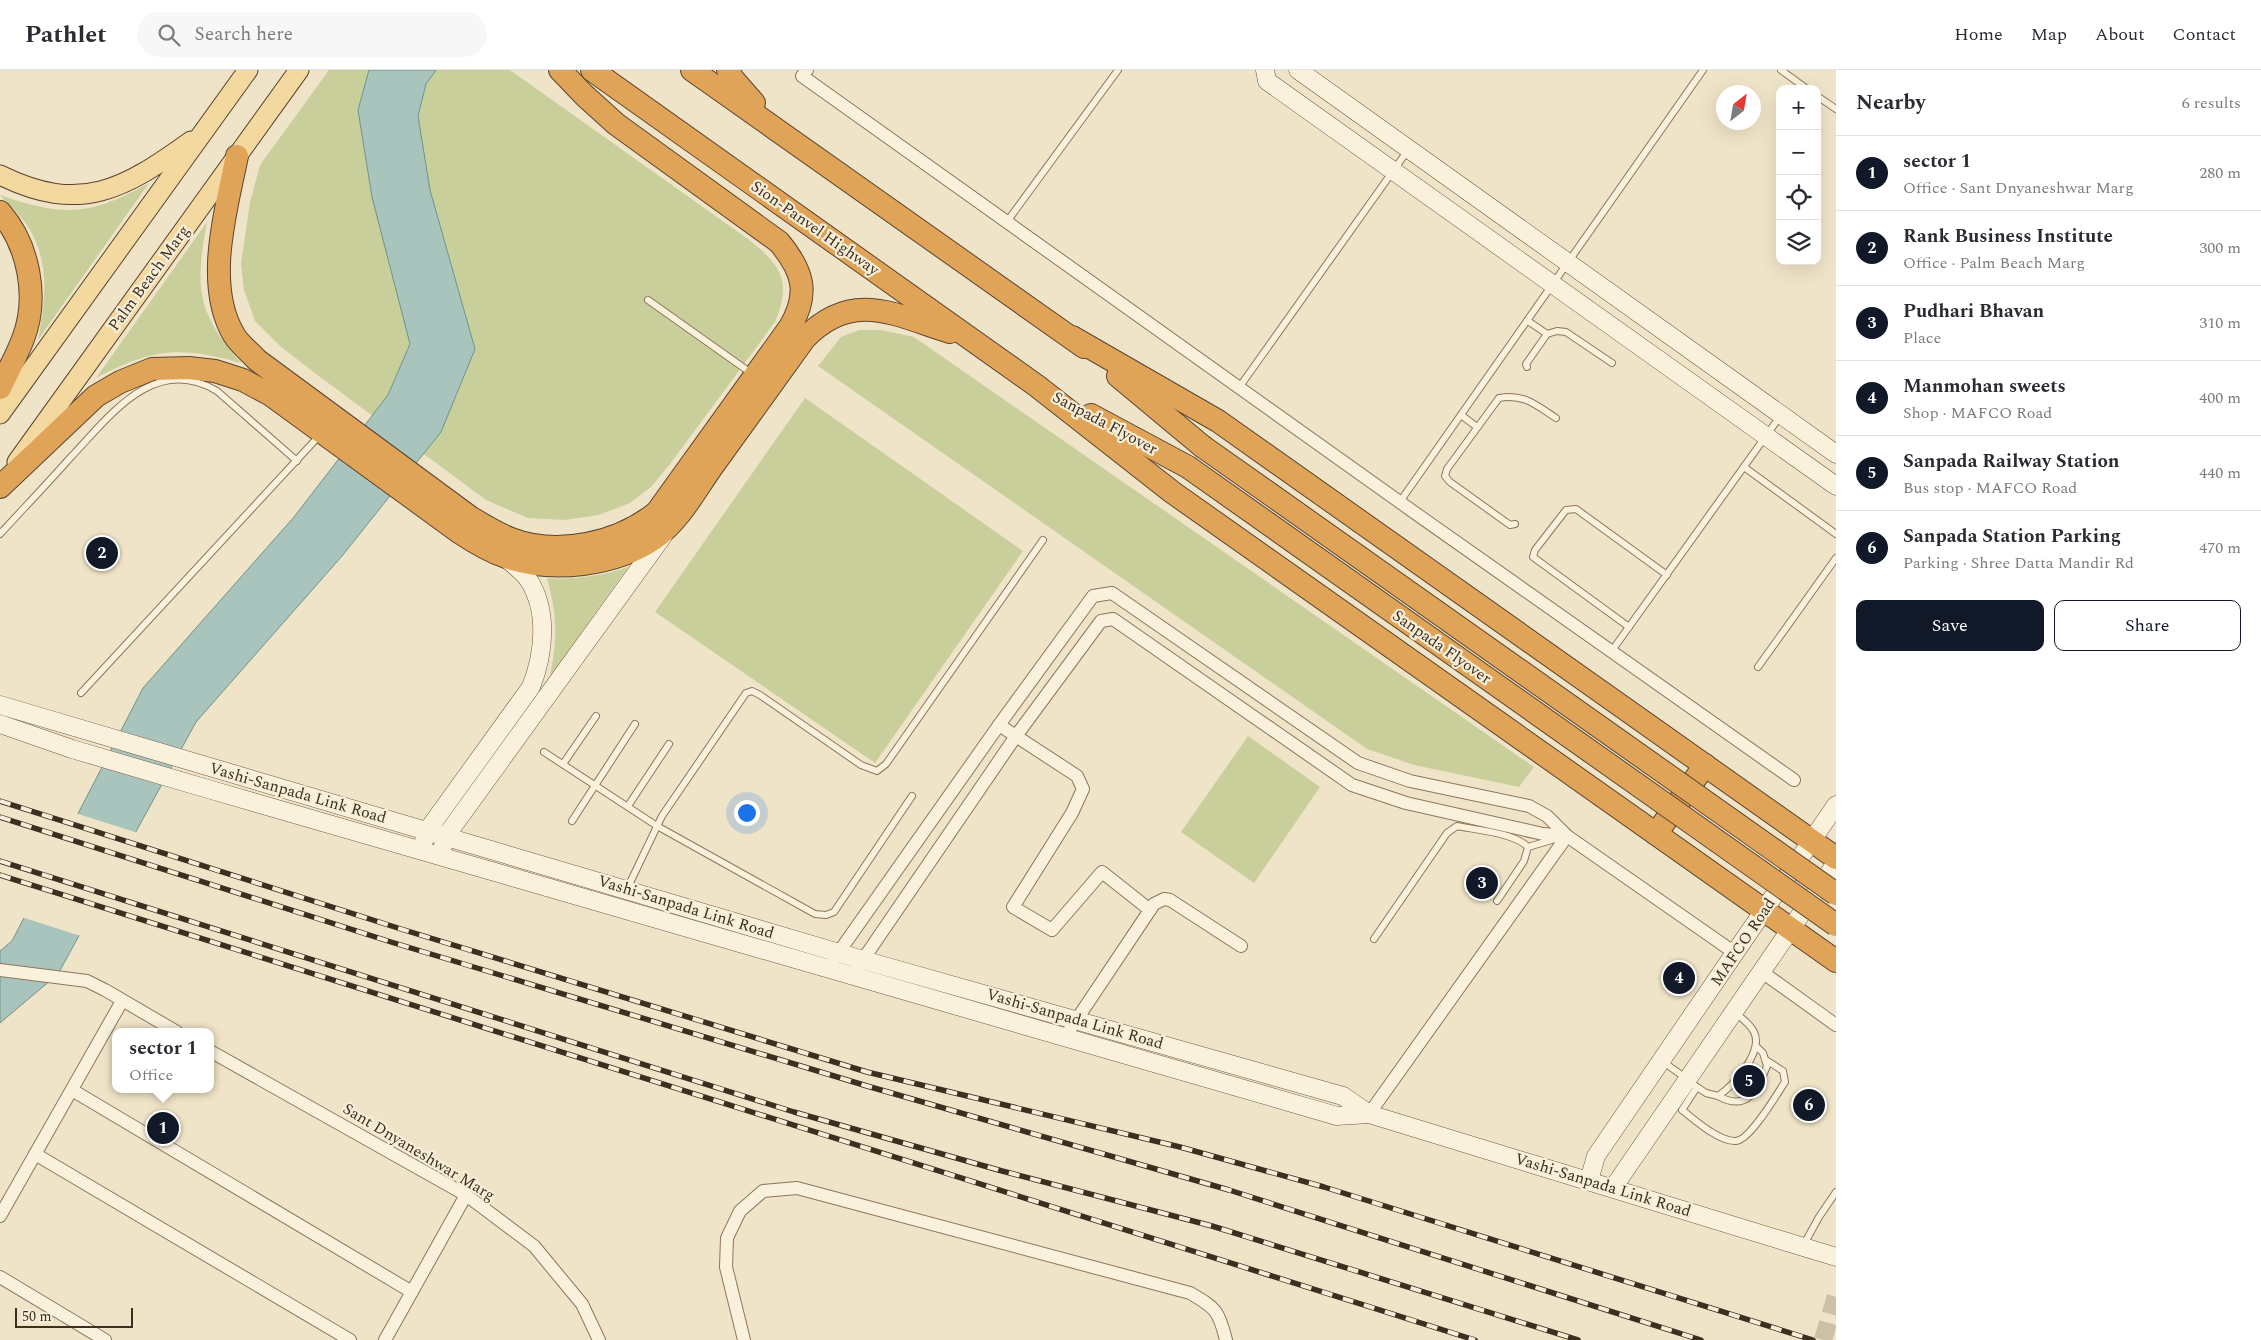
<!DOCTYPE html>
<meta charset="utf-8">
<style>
body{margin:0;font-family:Spectral,serif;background:#f7f7f7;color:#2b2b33}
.controls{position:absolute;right:15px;top:15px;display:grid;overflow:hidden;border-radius:10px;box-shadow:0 5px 20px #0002}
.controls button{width:45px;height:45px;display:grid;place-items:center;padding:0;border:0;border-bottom:1px solid #e1e1e2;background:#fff;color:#2b2b33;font:25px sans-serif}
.compass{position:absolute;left:1716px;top:15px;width:45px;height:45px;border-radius:50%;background:#fff;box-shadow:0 5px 20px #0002;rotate:31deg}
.scale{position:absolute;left:15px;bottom:12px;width:118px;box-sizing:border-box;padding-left:5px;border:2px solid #3d2e20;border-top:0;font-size:14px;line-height:18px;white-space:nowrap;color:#3d2e20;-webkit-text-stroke:4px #f7eed8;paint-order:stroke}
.you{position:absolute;left:746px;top:742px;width:18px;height:18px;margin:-12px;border:4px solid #fff;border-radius:50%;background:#1a73e8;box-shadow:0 0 0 8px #1a73e833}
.badge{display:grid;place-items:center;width:32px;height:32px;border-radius:50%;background:#111827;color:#fff;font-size:16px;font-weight:700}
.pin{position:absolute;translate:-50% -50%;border:2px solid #fff;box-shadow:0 1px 5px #0006}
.popup{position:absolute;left:112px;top:958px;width:102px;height:65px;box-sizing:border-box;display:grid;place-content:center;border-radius:10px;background:#fff;filter:drop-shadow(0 1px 4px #0005);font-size:16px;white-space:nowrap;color:#7c7c81}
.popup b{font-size:19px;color:#2b2b33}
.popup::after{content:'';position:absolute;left:50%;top:100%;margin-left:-10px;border:10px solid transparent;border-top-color:#fff}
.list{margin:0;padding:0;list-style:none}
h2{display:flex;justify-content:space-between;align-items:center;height:65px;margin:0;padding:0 20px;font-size:21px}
h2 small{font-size:16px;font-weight:400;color:#7c7c81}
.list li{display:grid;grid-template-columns:32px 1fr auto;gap:15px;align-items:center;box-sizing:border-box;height:75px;padding:0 20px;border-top:1px solid #e1e1e2}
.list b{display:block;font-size:19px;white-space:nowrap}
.list p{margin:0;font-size:16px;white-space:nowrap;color:#7c7c81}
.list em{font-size:16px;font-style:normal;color:#7c7c81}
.actions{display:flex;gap:10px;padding:15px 20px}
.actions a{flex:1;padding:11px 0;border:1px solid #111827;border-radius:10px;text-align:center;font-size:18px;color:#111827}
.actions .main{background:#111827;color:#fff}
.icon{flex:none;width:28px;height:28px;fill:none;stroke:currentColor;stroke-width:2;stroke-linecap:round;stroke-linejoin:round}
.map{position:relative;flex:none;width:1836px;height:1270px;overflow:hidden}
header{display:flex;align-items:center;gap:30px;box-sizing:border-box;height:70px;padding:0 25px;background:#fff;border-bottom:1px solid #e1e1e2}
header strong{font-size:24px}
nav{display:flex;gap:28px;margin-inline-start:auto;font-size:18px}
.search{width:350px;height:45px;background:#f7f7f7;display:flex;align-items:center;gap:12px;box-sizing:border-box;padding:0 18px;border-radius:28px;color:#7c7c81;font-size:19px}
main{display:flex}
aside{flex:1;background:#fff}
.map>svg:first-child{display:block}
</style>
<header>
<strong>Pathlet</strong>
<div class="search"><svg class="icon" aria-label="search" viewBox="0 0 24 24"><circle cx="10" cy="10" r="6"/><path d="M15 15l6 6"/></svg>Search here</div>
<nav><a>Home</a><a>Map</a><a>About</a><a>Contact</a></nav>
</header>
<main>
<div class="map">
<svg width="1836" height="1270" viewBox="0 0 1836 1270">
<rect width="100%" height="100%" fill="#f0e4c8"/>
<g fill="#c9cf9b">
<path d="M329,0H510L748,169C781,195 792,211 775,252L670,394L651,417L630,433L599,445L564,450L528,448L486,430L312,301L280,276L255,251L244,220L241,194L250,132L260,95Z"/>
<path d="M149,113L38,270C46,228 51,188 24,151C17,141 7,134 0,125C63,147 90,146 149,113Z"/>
<path d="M207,152C195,218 196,241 241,293C179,276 153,278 96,308Z"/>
<polygon points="859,260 881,260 914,267 1534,697 1519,717 1414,695 1367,679 818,296 841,267"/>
<polygon points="805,328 1023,481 875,693 655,542"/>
<path d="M628,497L550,606C558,568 557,545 547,508C576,510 600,506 628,497Z"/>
<polygon points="1248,666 1320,717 1254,813 1181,762"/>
</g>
<polygon fill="#a9c4bc" stroke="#6f938a" points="369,0 436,0 426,14 418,46 430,120 475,279 441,362 342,486 196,652 58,904 0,953 0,881 12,871 143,618 294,447 388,325 410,274 372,127 358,40"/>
<polygon fill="#f0e4c8" points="75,743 138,763 81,866 21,847"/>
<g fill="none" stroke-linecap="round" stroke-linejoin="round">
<polyline stroke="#ccc0a6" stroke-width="18" stroke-dasharray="18 9" stroke-linecap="butt" points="1823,1270 1836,1226"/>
<defs>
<g id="lane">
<polyline points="1781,0 1807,19"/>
<polyline points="1817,26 1836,39"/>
<polyline points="1006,153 1118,0"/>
<polyline points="648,230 751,303"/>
<polyline points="1528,251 1547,264 1557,261 1566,262 1612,293"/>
<polyline points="1527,297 1526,294 1547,264"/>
<polyline points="1238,319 1408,80"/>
<polyline points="1461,345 1477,357"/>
<polyline points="1744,397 1836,464"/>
<polyline points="1399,433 1703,0"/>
<path d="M1515,454L1510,455L1450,412L1445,406L1447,399L1499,328C1523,323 1536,335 1556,348"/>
<path d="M0,464C23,439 47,414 70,388C109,347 154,283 217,321L297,391"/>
<polyline points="1629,557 1533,487 1535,480 1566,440 1576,439 1667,505"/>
<polyline points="1611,582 1781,345"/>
<polyline points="1758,597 1836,488"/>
<polyline points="81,623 320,365"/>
<polyline points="544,682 657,756 815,844 826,845 834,842 912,726"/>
<polyline points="563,694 596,646"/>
<polyline points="628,736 669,674"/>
<polyline points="572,751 635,654"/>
<polyline points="1528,777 1555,769"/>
<polyline points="627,819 662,746 746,623 752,621 760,625 861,695 877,701 886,694 1043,470"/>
<path d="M1374,869L1447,763L1457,756C1477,760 1514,763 1528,777L1524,791L1497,831"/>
<polyline points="1662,991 1687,1009"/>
<path d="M1694,1015L1706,1023L1718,1026C1733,1016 1764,982 1754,962C1750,954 1742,948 1735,943"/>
<path d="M1697,1017L1682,1040C1695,1050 1718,1071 1735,1071C1749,1072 1777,1024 1785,1012L1783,1001L1766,990"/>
<path d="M1718,1026C1747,1042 1757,1021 1767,996L1763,983L1756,976"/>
<polyline points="1803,1176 1819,1147 1836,1122"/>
</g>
<g id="street">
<path d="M807,0L802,6C1132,243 1462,477 1794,710"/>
<polyline points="999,655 1077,706 1083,719 1072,743 1013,837 1052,860 1102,802 1150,840"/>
<polyline points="834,889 999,655 1093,526 1112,523 1358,693 1410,711 1529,736 1547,746 1567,766 1735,883"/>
<polyline points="858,897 1016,666 1101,551 1113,549 1352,715 1406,733 1543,764 1567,766"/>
<polyline points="0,900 87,911 105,920 177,962"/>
<polyline points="1762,902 1836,955"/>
<polyline points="1065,967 1154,834 1164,829 1170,830 1241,876"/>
<polyline points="210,981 466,1125 534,1176 582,1234 599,1270"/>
<polyline points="72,1020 412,1222"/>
<polyline points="1369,1044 1567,766"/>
<polyline points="35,1084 350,1270"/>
<polyline points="0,1146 122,931"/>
<polyline points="0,1207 105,1270"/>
<polyline points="385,1270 466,1125"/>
<path d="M744,1270L726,1197L727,1168L740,1141L763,1121L797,1118L1190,1223C1216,1238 1219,1241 1226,1270"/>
</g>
<g id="secondary">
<polyline points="1265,0 1267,11 1836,416"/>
<polyline points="1298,0 1836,384"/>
<polyline points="0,635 863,890 1343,1026 1369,1044 1836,1187"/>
<polyline points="0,654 72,679 208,719 1337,1046 1369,1044"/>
<path d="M424,771L427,761L531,617C544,584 549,541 528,509C522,501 512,494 505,487"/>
<polyline points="443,776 446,766 663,466"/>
<polyline points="1589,1111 1596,1086 1836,735"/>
<polyline points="1613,1118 1836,793"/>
</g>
<g id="primary">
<path d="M0,105C81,145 124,119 191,71"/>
<polyline points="0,344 248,0"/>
<polyline points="17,392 299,0"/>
</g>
<g id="highway">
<polyline points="592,0 1037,316 1172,422 1836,891"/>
<polyline points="692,0 1084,277"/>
<polyline points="728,0 733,9 754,33"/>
<path d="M237,86C226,140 204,215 234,265C239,274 250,282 257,290L470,447C483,455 496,463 511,469C558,487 619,473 657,442L790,257C810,223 803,201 779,172L616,54L584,25L560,0"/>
<path d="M0,142C29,175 39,228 23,269C17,285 8,301 0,318"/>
<polyline points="1072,267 1218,351 1836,788"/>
<polyline points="1118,306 1202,376"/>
<polyline points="1091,345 1188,397"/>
<path d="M0,417L96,326L120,312L152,299L189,298L215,301L243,310L271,325L459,462C474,472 489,481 506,487C552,503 615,496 655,468C680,450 695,421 712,397C743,354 774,311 805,268C853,219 895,245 950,262"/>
<polyline points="1656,764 1705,695"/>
</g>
</defs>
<use href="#lane" stroke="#8d765c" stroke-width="8"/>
<use href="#street" stroke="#8d765c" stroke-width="14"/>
<use href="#secondary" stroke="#6f573f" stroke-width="19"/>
<use href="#primary" stroke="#5b4430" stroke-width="21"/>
<use href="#highway" stroke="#5b4430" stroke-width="24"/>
<use href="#lane" stroke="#faf1dc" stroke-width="6"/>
<use href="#street" stroke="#faf1dc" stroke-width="12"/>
<use href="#secondary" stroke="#faf1dc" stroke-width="18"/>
<use href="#primary" stroke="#f3d9a0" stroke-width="19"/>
<use href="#highway" stroke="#e0a458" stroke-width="22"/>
<defs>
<g id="rail">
<polyline points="0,731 401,859 867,1002 1180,1077 1324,1117 1813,1270"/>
<polyline points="0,747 391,872 867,1016 1229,1120 1701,1270"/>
<polyline points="0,791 794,1042 1002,1101 1212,1156 1578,1270"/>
<polyline points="0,805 1475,1270"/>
</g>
</defs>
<use href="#rail" stroke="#3d2e20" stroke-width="5.5"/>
<use href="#rail" stroke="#f7eed8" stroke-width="4" stroke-dasharray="11" stroke-linecap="butt"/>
<defs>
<g id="highway-bridge">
<polyline points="1202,376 1836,824"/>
<polyline points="1188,397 1836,855"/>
</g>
</defs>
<use href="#highway-bridge" stroke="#5b4430" stroke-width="24" stroke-linecap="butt"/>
<use href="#highway-bridge" stroke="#e0a458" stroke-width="22"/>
</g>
<g text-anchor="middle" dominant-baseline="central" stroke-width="4.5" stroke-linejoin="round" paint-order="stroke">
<g font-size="16" fill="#3d2e20" stroke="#f7eed8">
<text transform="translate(815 158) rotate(35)">Sion-Panvel Highway</text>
<text transform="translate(149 208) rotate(-54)">Palm Beach Marg</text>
<text transform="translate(1105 353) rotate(28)">Sanpada Flyover</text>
<text transform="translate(1442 577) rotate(35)">Sanpada Flyover</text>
<text transform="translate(298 723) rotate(16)">Vashi-Sanpada Link Road</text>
<text transform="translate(686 837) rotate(17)">Vashi-Sanpada Link Road</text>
<text transform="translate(1743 872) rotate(-56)">MAFCO Road</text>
<text transform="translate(1075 949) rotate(16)">Vashi-Sanpada Link Road</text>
<text transform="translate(419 1082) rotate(31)">Sant Dnyaneshwar Marg</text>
<text transform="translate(1603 1115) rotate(17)">Vashi-Sanpada Link Road</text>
</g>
</g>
</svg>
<div class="controls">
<button>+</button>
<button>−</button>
<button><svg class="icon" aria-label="locate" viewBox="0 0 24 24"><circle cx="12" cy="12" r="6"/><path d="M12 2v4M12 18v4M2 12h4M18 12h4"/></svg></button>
<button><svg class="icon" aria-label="layers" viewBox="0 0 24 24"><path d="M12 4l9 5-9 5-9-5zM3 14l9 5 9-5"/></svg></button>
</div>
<svg class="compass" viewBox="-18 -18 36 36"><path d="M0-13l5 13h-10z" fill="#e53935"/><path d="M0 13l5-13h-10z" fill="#7c7c81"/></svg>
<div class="scale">50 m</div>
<div class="you"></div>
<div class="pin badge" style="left:163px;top:1058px">1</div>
<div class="popup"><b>sector 1</b>Office</div>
<div class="pin badge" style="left:102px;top:483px">2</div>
<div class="pin badge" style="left:1482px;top:813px">3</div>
<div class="pin badge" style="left:1679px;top:908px">4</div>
<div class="pin badge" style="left:1749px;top:1011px">5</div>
<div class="pin badge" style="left:1809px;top:1035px">6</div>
</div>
<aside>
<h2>Nearby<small>6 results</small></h2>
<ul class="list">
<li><span class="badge">1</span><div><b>sector 1</b><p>Office · Sant Dnyaneshwar Marg</p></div><em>280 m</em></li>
<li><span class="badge">2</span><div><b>Rank Business Institute</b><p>Office · Palm Beach Marg</p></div><em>300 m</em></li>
<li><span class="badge">3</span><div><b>Pudhari Bhavan</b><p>Place</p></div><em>310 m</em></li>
<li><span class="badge">4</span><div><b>Manmohan sweets</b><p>Shop · MAFCO Road</p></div><em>400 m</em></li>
<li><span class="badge">5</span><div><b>Sanpada Railway Station</b><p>Bus stop · MAFCO Road</p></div><em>440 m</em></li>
<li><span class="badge">6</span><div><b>Sanpada Station Parking</b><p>Parking · Shree Datta Mandir Rd</p></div><em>470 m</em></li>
</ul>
<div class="actions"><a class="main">Save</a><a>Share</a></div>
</aside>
</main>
